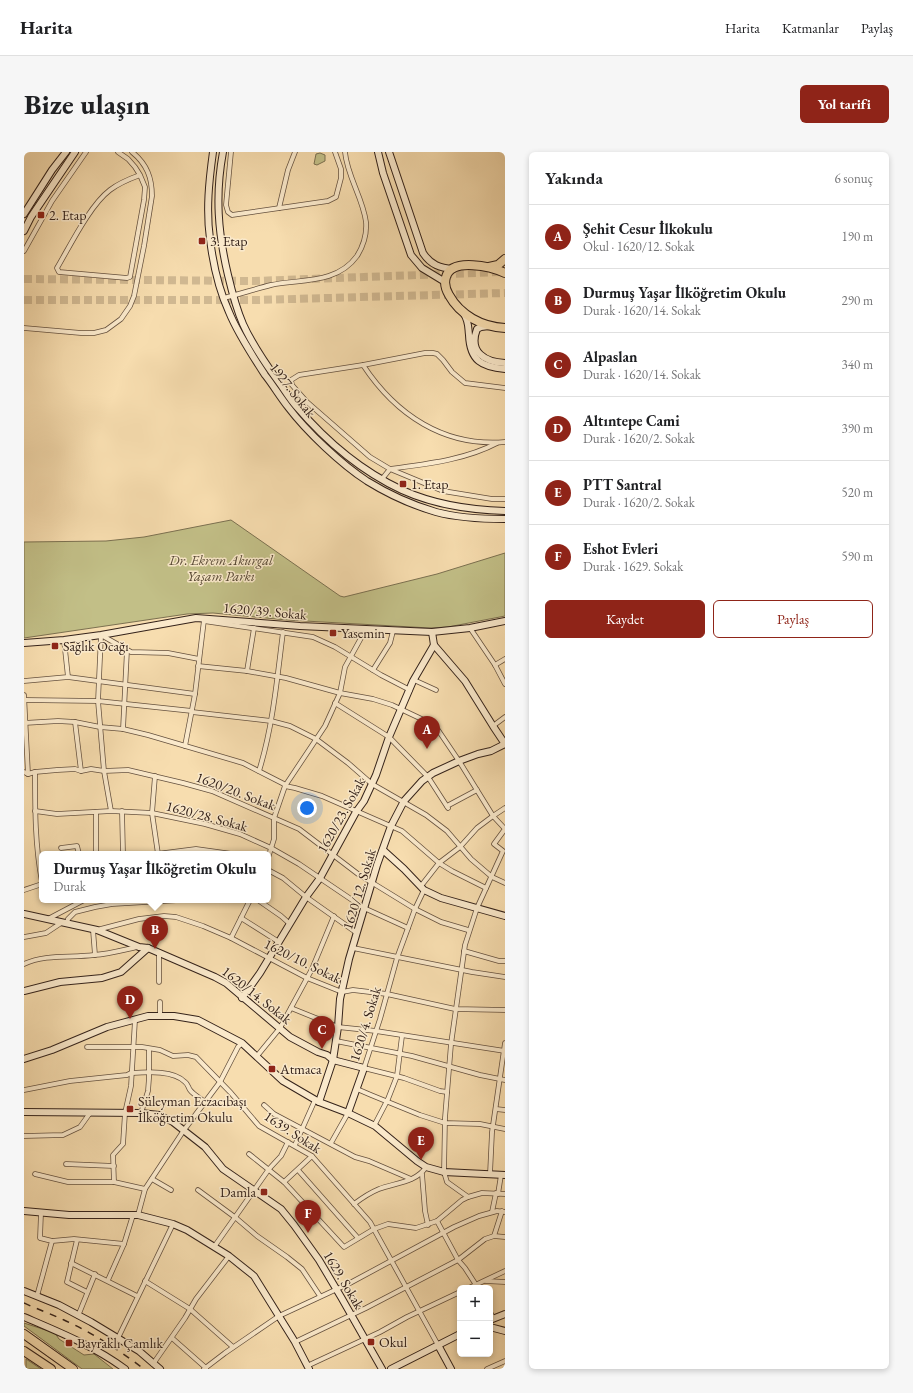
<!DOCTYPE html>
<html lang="tr">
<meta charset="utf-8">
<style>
body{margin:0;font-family:"EB Garamond",serif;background:#f6f6f6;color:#202124}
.controls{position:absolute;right:12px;bottom:12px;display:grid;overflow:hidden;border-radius:6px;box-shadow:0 2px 6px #0003}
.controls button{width:36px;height:36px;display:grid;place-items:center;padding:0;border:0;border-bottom:1px solid #e0e0e0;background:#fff;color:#202124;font:20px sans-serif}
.you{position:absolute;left:283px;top:656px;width:14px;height:14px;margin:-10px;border:3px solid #fff;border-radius:50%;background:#1a73e8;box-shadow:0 0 0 6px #1a73e833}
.badge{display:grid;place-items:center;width:26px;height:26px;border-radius:50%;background:#8f2418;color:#fff;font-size:13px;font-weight:700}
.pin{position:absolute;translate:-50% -33px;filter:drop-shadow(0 1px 2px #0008)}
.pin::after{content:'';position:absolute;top:21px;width:14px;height:12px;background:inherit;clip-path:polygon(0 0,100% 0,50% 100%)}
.popup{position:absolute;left:15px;top:699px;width:232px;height:52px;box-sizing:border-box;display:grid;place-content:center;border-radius:6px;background:#fff;filter:drop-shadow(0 1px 3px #0005);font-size:13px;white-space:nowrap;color:#757577}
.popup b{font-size:15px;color:#202124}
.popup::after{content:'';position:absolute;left:50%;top:100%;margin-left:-8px;border:8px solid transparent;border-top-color:#fff}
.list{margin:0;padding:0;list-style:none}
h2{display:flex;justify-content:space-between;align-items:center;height:52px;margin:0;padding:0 16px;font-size:17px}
h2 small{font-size:13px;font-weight:400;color:#757577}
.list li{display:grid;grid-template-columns:26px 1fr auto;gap:12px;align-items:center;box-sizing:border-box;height:64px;padding:0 16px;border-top:1px solid #e0e0e0}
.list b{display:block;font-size:15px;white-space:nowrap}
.list p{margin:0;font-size:13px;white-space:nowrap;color:#757577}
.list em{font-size:13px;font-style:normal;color:#757577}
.actions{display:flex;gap:8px;padding:12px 16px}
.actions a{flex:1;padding:9px 0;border:1px solid #8f2418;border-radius:6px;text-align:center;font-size:14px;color:#8f2418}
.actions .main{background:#8f2418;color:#fff}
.map{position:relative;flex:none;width:481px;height:1217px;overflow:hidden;border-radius:6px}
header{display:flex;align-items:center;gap:24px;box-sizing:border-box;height:56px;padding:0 20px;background:#fff;border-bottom:1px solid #e0e0e0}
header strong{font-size:19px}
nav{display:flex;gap:22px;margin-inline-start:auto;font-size:14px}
.intro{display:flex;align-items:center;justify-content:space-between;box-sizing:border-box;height:96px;padding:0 24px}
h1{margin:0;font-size:28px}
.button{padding:10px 18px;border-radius:6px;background:#8f2418;color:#fff;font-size:14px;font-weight:700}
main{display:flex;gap:24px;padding:0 24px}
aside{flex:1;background:#fff;border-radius:6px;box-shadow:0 2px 6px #0003}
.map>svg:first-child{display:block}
</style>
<header>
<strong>Harita</strong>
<nav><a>Harita</a><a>Katmanlar</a><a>Paylaş</a></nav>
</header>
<div class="intro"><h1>Bize ulaşın</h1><a class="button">Yol tarifi</a></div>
<main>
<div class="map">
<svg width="481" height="1217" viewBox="0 0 481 1217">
<rect width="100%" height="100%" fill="#f7ddaf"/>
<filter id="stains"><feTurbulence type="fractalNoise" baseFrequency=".005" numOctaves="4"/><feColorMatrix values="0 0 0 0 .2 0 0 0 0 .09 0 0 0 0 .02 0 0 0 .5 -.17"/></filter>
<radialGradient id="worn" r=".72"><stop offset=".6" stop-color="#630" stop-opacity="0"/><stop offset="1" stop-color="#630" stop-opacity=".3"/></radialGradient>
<g fill="#c2bf87" stroke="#7b7050">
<polygon points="296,1 301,3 301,9 293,13 290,12 292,2"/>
<polygon points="207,368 316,444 320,445 413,422 481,401 481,464 424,475 406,476 263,468 189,461 163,462 0,486 0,390 82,389 120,385"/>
<polygon points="0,1171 31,1181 35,1187 60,1203 70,1202 89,1217 58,1217 0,1174"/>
<polygon points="2,1207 17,1217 2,1217"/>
</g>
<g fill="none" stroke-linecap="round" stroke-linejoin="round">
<g stroke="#d0b891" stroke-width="8" stroke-dasharray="8 4" stroke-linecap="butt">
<polyline points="0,127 230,129 478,120"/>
<polyline points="0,148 233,148 481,141"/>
</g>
<defs>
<g id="street">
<path d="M94,0L104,7L111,15L116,23L121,35L120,48L106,125L103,126L35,120L33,116C46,94 66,53 86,38C95,31 105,27 116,23"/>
<polyline points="207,0 202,53 204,60 208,63 304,49 312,45 317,26 317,17 311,0"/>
<polyline points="255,56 264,18 271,0"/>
<polyline points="0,99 28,49 62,0"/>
<path d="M200,146C216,142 231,137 247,133C277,127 313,132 333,104C340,93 343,83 342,70C339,46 323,24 321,0"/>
<path d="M0,176L57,181H70L82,178L97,167L106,154L110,144L120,94L128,44C128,26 123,12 108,0"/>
<path d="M339,213C372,263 420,295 481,290"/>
<polyline points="481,236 441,231 428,220 419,208 413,202 409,201 401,201 339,213 275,223 267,228 268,233 283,250 346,305 366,317 419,339 468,347 481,347"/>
<path d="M358,327L366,317C402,312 441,308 473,291"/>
<polyline points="180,469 289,485 311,495 357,523 386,538"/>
<polyline points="446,476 471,513 481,532"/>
<polyline points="40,488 44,525"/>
<polyline points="471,513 481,507"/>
<polyline points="174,514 223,519 262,526 316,541 349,547 368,553 404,570 412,575 435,609 469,664 481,656"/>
<polyline points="349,518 366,491 369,479"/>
<polyline points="223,519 230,476"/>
<polyline points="390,528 412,538"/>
<polyline points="0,529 44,525 171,542"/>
<polyline points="0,543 4,622"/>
<polyline points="1,548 74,549 168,559"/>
<polyline points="311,551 365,585 404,625 424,656"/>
<polyline points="168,560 247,569 266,574 292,587 324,611 348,632 402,663 423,679 447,707 468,725 481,731"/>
<polyline points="51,570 57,619"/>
<polyline points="0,571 34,569 51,570 76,575 99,577 124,583 219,611 260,632 261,634 271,636 298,644 378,679 415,711 428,719 462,736"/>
<polyline points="469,574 481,565"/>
<polyline points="99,577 103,498"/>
<polyline points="161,594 171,542 180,468"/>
<path d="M235,619C249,574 253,527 259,480"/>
<polyline points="0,620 4,622 11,620 33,618 51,617 57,619 67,617 80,619 104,618 159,631 188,639 275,677 334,722 391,757 417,770 444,778"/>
<path d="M11,620C11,657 11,694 18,730"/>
<polyline points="131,624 128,661 134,702"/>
<polyline points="423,654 453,638"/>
<polyline points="11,659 33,662 87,659 128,661 181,672 216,682 247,696 275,712 340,756 384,776"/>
<polyline points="87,659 80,619 74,549 77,483 107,500 144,501 175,507"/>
<polyline points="98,659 99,702"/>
<polyline points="37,696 53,694 55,702"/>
<polyline points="72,702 72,660"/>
<polyline points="133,702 172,697 208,702"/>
<polyline points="244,706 250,687 250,666 261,634 301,574 316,541 321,515 342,477"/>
<polyline points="244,718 259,726 282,745 333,781"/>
<polyline points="397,734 415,711 436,695 453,676 469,664 481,677 470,692 479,699 453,756 441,793 427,892 421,966 420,1020 423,1030 444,1045"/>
<polyline points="0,738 18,732"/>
<polyline points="400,738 391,757 373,806 356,867 340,916 380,926 416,939 423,940"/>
<polyline points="234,748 257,764 266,772"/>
<polyline points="217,766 255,790"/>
<polyline points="24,767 60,748"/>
<polyline points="43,771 44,767 51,760 71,755 88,752 156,748"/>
<polyline points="69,778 71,803"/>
<polyline points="73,778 115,767 140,764 152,765 179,774 207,786 283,826 318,840 329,838 363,842 431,857 481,858"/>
<polyline points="0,785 22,781 37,771"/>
<polyline points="207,786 226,748"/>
<polyline points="329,796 448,820 481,825"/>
<polyline points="440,799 475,809 481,809"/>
<polyline points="135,800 135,830"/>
<path d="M0,812C21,802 47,806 70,803C85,802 99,798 113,795"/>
<polyline points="136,850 136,864"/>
<polyline points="267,856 314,875 352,879 481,899"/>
<polyline points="312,889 388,904 456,923 481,928"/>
<polyline points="63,895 118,895 136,898 149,904 164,903 172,905 207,941 235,974 288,1004 346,1070 414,1193"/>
<polyline points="233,904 256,876 288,817 310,764"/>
<polyline points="333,937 347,943 396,963 421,971 456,972 481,977"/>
<path d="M0,938L46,929L103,923L107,921C123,920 150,918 161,930C164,932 164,935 166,938C170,943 176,946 181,950"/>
<polyline points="240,953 250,962 331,1005 345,1009 387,1027"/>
<polyline points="472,957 481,958"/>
<polyline points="117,961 124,939 125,926 125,897"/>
<polyline points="350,974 364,947 373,924 378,884"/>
<polyline points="0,984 39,983 56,975 66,961"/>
<polyline points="307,991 324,961"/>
<polyline points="271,993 291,948"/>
<polyline points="225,1002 260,1030 320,1095 350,1077 364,1072 392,1076 413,1069 438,1048 444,1045 458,1041 481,1042"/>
<polyline points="42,1012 90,1014"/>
<polyline points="274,1018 334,1086"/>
<polyline points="11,1022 44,1030 90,1030 121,1037"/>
<polyline points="398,1022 401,1059 404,1073"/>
<polyline points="466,1022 468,980 481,891"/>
<polyline points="128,1027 147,1038"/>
<polyline points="90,1030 89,1003 99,992 101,961 107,934 111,868"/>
<polyline points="260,1030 288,1004"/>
<polyline points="174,1038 212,1066 233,1084 263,1105 278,1117 296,1144"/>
<polyline points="474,1042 477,1023"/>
<path d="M330,1052C338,1046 345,1041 355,1037C371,1031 393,1030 402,1015"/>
<polyline points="468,1060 472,1041"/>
<polyline points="114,1063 121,1037 160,978 196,930 214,895 218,891"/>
<polyline points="413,1069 434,1108 441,1116 454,1136"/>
<polyline points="470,1084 478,1059"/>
<polyline points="53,1088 43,1130 63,1140"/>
<polyline points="28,1089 50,1087 100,1092"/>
<polyline points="190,1095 245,1017 257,1004 264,990"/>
<polyline points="47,1111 113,1144"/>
<polyline points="84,1128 100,1092 109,1063"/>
<polyline points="121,1129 166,1157 209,1195"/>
<polyline points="462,1129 481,1130"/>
<polyline points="445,1136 481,1119"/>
<polyline points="13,1144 28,1089 16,1086 17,1061"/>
<polyline points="466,1160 469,1166"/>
<polyline points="54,1164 71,1122"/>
<polyline points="94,1186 149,1072"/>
<polyline points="148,1186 182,1216"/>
<polyline points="271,1190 342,1156 434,1108 461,1087 470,1084 481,1085"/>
<polyline points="129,1212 161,1166 172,1147 205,1104"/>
<polyline points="283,1214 356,1180 383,1165 436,1140"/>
<polyline points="180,1217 201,1201 255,1164 326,1131 430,1075 455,1064 473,1059 481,1060"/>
<polyline points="463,1217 481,1209"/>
</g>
<g id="secondary">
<path d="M189,0C185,29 182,58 186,87C189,112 195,138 205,160C214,182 228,203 241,223C249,233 256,245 264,255C283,280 317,312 343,329C364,342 388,353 412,360C434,366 458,367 481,367"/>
<path d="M199,0C191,43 194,81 204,123C208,140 212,156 219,172C228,192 241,211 254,229C260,237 265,246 272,254C301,288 337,319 378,338C411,353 445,358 481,359"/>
<polyline points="354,0 359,21 387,103 398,116 421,130"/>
<path d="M365,0L399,101C407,113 416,116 429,117"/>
<polyline points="0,62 28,18 42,0"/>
<polyline points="0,79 7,65 51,0"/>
<path d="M440,162C445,170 444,175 445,183C446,209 458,215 481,217"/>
<path d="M465,174L457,175L453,177C444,200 461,210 481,211"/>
<polyline points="0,491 40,488 77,483 172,466 276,474 408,480 446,476 481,469"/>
<polyline points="410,493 441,529 469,574 481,592"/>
<polyline points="359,698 380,717 400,738 417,746 481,764"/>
<polyline points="0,762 73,778 115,795 124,796 191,825 202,831 266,885 294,900 303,903 309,908 340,916 324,961"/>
<polyline points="0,839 36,830 78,826 97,820 124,796"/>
<polyline points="218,846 236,821 282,745 296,726 332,660 340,649 352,623 365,585 389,529 410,493 408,480"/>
<polyline points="0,907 28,898 83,875 124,864 150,864 174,868 218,891 259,929 295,950 324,961 351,974 393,1009 402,1015 420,1020 481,1023"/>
<polyline points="295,950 309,908 314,875 316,847 325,807 353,713 367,674 380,649 398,629 409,621 435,609 454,602 467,599 481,592"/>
<polyline points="0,960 117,961 135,963 149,970 181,995 199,1017 257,1057 270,1073 295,1108 317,1145 358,1217"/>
<polyline points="0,1059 45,1063 114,1063 149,1072 163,1078 205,1104 230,1124 271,1190 285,1217"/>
<polyline points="0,1139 35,1153 67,1170 115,1199 136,1217"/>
<path d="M0,1165C35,1180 70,1194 101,1217"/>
<polyline points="466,1168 481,1162"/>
<polyline points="466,1175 481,1179"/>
<polyline points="414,1193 427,1217"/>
<polyline points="367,1217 436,1182"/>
</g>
<g id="highway">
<polyline points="465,115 474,113 481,107"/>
<path d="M481,121C468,115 428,105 422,125C420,131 422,138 425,143C436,163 458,175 481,176"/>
<polyline points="0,1182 49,1217"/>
<polyline points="0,1199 27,1217"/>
</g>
</defs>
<use href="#street" stroke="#65513f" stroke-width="5.5"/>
<use href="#secondary" stroke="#34221a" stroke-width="8"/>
<use href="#highway" stroke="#34221a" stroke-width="10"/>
<use href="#street" stroke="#fae9cb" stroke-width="4"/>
<use href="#secondary" stroke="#fae9cb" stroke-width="6"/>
<use href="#highway" stroke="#f7ddaf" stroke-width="8"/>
<path stroke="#34221a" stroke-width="1.5" stroke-dasharray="7 7" stroke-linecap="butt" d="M0,1151C13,1157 27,1162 40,1168C69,1181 95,1198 120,1217"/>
</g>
<g fill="#8f2418" stroke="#fae9cb" stroke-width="1.5">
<rect x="13" y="59" width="8" height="8" rx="2"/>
<rect x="174" y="85" width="8" height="8" rx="2"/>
<rect x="375" y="328" width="8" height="8" rx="2"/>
<rect x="305" y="477" width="8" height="8" rx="2"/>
<rect x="27" y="490" width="8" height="8" rx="2"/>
<rect x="244" y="913" width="8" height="8" rx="2"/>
<rect x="102" y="953" width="8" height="8" rx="2"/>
<rect x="236" y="1036" width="8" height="8" rx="2"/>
<rect x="343" y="1186" width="8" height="8" rx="2"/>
<rect x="41" y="1187" width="8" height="8" rx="2"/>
</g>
<g text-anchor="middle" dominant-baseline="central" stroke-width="3" stroke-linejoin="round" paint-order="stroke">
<g font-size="14" fill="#34221a" stroke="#fae9cb" text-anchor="start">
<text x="25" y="63">2. Etap</text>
<text x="186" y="89">3. Etap</text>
<text x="387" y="332">1. Etap</text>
<text x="317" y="481">Yasemin</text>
<text x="39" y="494">Sağlık Ocağı</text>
<text x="256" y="917">Atmaca</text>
<text x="114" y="949">Süleyman Eczacıbaşı<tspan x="114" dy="16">İlköğretim Okulu</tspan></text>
<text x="232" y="1040" text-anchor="end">Damla</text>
<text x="355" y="1190">Okul</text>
<text x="53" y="1191">Bayraklı Çamlık</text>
</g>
<g font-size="14" fill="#34221a" stroke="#fae9cb">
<text transform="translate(269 238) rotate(52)">1927. Sokak</text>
<text transform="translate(241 459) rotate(5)">1620/39. Sokak</text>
<text transform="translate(212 639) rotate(21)">1620/20. Sokak</text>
<text transform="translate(317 663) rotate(-61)">1620/23. Sokak</text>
<text transform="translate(183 664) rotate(15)">1620/28. Sokak</text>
<text transform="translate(335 737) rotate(-73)">1620/12. Sokak</text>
<text transform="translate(279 809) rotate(26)">1620/10. Sokak</text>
<text transform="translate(233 843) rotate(38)">1620/14. Sokak</text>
<text transform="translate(341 872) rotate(-73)">1620/4. Sokak</text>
<text transform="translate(269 980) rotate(33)">1639. Sokak</text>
<text transform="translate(320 1128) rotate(59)">1629. Sokak</text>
</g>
<g font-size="14" font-style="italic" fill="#584935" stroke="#fae9cb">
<text x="197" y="408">Dr. Ekrem Akurgal<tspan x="197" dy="16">Yaşam Parkı</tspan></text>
</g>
</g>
<rect width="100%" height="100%" filter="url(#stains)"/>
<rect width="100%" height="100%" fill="url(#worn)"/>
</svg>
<div class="controls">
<button>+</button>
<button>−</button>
</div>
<div class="you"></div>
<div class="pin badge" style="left:403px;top:597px">A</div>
<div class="pin badge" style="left:131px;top:797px">B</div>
<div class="popup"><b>Durmuş Yaşar İlköğretim Okulu</b>Durak</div>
<div class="pin badge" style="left:298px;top:897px">C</div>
<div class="pin badge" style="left:106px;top:867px">D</div>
<div class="pin badge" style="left:397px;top:1008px">E</div>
<div class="pin badge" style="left:284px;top:1081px">F</div>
</div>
<aside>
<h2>Yakında<small>6 sonuç</small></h2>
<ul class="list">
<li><span class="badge">A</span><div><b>Şehit Cesur İlkokulu</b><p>Okul · 1620/12. Sokak</p></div><em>190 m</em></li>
<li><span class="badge">B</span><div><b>Durmuş Yaşar İlköğretim Okulu</b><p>Durak · 1620/14. Sokak</p></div><em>290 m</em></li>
<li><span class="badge">C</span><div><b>Alpaslan</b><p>Durak · 1620/14. Sokak</p></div><em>340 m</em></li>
<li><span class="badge">D</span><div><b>Altıntepe Cami</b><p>Durak · 1620/2. Sokak</p></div><em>390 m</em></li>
<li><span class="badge">E</span><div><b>PTT Santral</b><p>Durak · 1620/2. Sokak</p></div><em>520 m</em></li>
<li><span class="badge">F</span><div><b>Eshot Evleri</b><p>Durak · 1629. Sokak</p></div><em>590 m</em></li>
</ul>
<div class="actions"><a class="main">Kaydet</a><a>Paylaş</a></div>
</aside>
</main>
